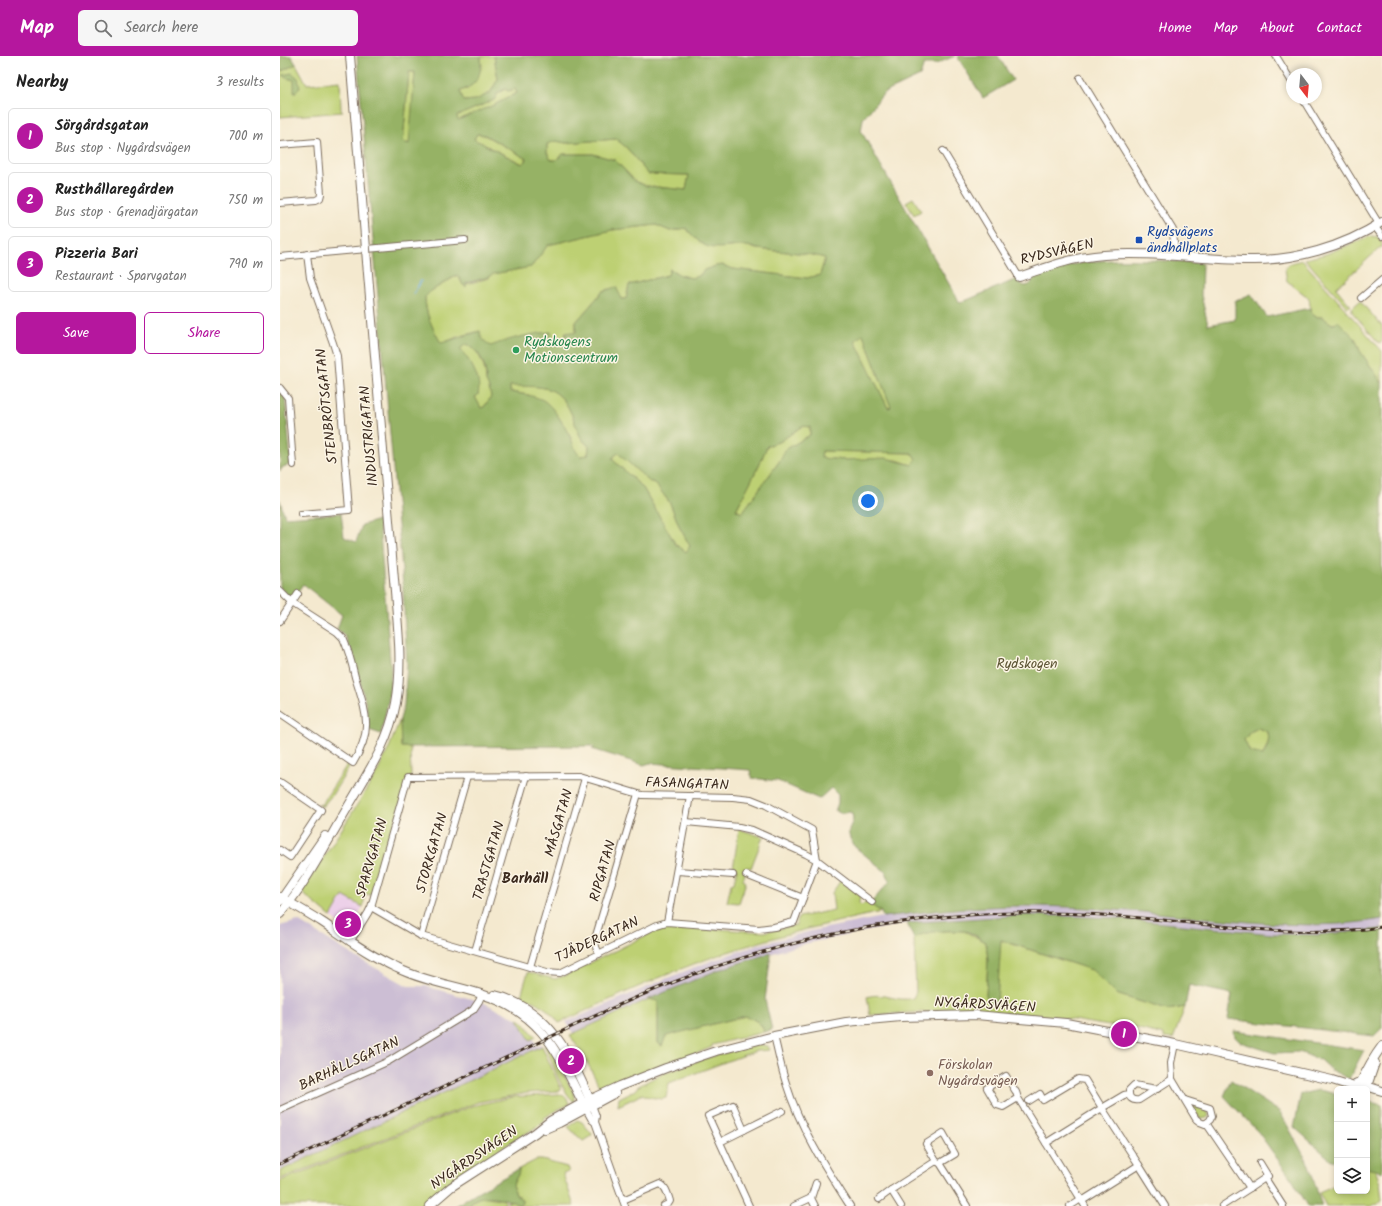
<!DOCTYPE html>
<meta charset="utf-8">
<style>
body{margin:0;font-family:Kalam,sans-serif;background:#f6f6f6;color:#222}
.controls{position:absolute;right:12px;bottom:12px;display:grid;overflow:hidden;border-radius:6px;box-shadow:0 2px 6px #0003}
.controls button{width:36px;height:36px;display:grid;place-items:center;padding:0;border:0;border-bottom:1px solid #e0e0e0;background:#fff;color:#222;font:20px sans-serif}
.compass{position:absolute;left:1006px;top:12px;width:36px;height:36px;border-radius:50%;background:#fff;box-shadow:0 2px 6px #0003;rotate:164deg}
.you{position:absolute;left:588px;top:445px;width:14px;height:14px;margin:-10px;border:3px solid #fff;border-radius:50%;background:#1a73e8;box-shadow:0 0 0 6px #1a73e833}
.badge{display:grid;place-items:center;width:26px;height:26px;border-radius:50%;background:#b5179e;color:#fff;font-size:13px;font-weight:700}
.pin{position:absolute;translate:-50% -50%;border:2px solid #fff;box-shadow:0 1px 4px #0006}
.list{margin:0;padding:0;list-style:none}
h2{display:flex;justify-content:space-between;align-items:center;height:52px;margin:0;padding:0 16px;font-size:17px}
h2 small{font-size:13px;font-weight:400;color:#767676}
.list li{display:grid;grid-template-columns:26px 1fr auto;gap:12px;align-items:center;box-sizing:border-box;height:56px;margin:0 8px 8px;padding:0 8px;border:1px solid #e0e0e0;border-radius:6px}
.list b{display:block;font-size:15px;white-space:nowrap}
.list p{margin:0;font-size:13px;white-space:nowrap;color:#767676}
.list em{font-size:13px;font-style:normal;color:#767676}
.actions{display:flex;gap:8px;padding:12px 16px}
.actions a{flex:1;padding:9px 0;border:1px solid #b5179e;border-radius:6px;text-align:center;font-size:14px;color:#b5179e}
.actions .main{background:#b5179e;color:#fff}
.icon{flex:none;width:22px;height:22px;fill:none;stroke:currentColor;stroke-width:2;stroke-linecap:round;stroke-linejoin:round}
.map{position:relative;flex:none;width:1102px;height:1150px;overflow:hidden}
header{display:flex;align-items:center;gap:24px;box-sizing:border-box;height:56px;padding:0 20px;background:#b5179e;color:#fff}
header strong{font-size:19px}
nav{display:flex;gap:22px;margin-inline-start:auto;font-size:14px}
.search{width:280px;height:36px;background:#f6f6f6;display:flex;align-items:center;gap:10px;box-sizing:border-box;padding:0 14px;border-radius:6px;color:#767676;font-size:15px}
main{display:flex}
aside{flex:1;background:#fff}
.map>svg:first-child{display:block}
</style>
<header>
<strong>Map</strong>
<div class="search"><svg class="icon" aria-label="search" viewBox="0 0 24 24"><circle cx="10" cy="10" r="6"/><path d="M15 15l6 6"/></svg>Search here</div>
<nav><a>Home</a><a>Map</a><a>About</a><a>Contact</a></nav>
</header>
<main>
<aside>
<h2>Nearby<small>3 results</small></h2>
<ul class="list">
<li><span class="badge">1</span><div><b>Sörgårdsgatan</b><p>Bus stop · Nygårdsvägen</p></div><em>700 m</em></li>
<li><span class="badge">2</span><div><b>Rusthållaregården</b><p>Bus stop · Grenadjärgatan</p></div><em>750 m</em></li>
<li><span class="badge">3</span><div><b>Pizzeria Bari</b><p>Restaurant · Sparvgatan</p></div><em>790 m</em></li>
</ul>
<div class="actions"><a class="main">Save</a><a>Share</a></div>
</aside>
<div class="map">
<svg width="1102" height="1150" viewBox="0 0 1102 1150">
<rect width="100%" height="100%" fill="#fcf5e5"/>
<filter id="ink" filterUnits="userSpaceOnUse"><feTurbulence type="fractalNoise" baseFrequency=".025" numOctaves="2"/><feDisplacementMap in="SourceGraphic" scale="8" xChannelSelector="R" yChannelSelector="G"/><feConvolveMatrix kernelMatrix="1 2 1 2 8 2 1 2 1" color-interpolation-filters="sRGB"/></filter>
<filter id="wash" filterUnits="userSpaceOnUse"><feTurbulence type="fractalNoise" baseFrequency=".012" numOctaves="4" result="noise"/><feDisplacementMap in="SourceGraphic" scale="16" xChannelSelector="R" yChannelSelector="G"/><feGaussianBlur stdDeviation="0.9" result="paint"/><feColorMatrix in="noise" values="0 0 0 0 0 0 0 0 0 0 0 0 0 0 0 0 0 1.4 0 .05"/><feComposite in="paint" operator="in"/></filter>
<g filter="url(#wash)">
<rect width="100%" height="100%" fill="#f4e9cf"/>
<polygon fill="#edd0e9" points="64,840 83,851 69,875 51,861"/>
<g fill="#ccbed4">
<polygon points="762,850 865,856 979,867 1059,868 1102,863 1102,873 1037,879 992,878 834,862 691,862 627,867 528,887 465,905 438,914 294,977 286,966 385,923 433,904 481,888 531,875 603,861 647,856 705,851"/>
<polygon points="18,865 74,900 128,930 145,930 202,946 238,963 250,984 253,982 257,990 261,988 262,990 0,1115 0,870"/>
</g>
<g fill="#bdd073" stroke="#7c7d48">
<polygon points="201,0 214,0 218,23 210,37 196,44 183,45 180,34 188,33 202,11"/>
<polygon points="16,8 27,28 60,25 61,54 63,56 0,61 0,16"/>
<polygon points="129,16 135,16 130,88 123,86"/>
<polygon points="225,33 228,35 236,33 237,37 214,49 178,65 177,60 214,44 218,37"/>
<path d="M197,78L204,79L248,103L243,108L205,89C202,86 197,86 194,83Z"/>
<polygon points="336,83 347,92 368,118 409,119 406,134 367,130 356,126 335,104 313,98 283,98 276,104 271,104 267,97 267,88 276,85 286,87"/>
<polygon points="633,142 641,155 634,159 626,146"/>
<path d="M376,169L390,175L406,172L414,181L430,191H451L465,189L476,193L530,198L545,202L540,219L527,222L453,213L442,209L436,210L424,214L419,220L411,222L400,219L390,213L388,219L349,229L346,243H342L339,240L323,235L296,266V276L293,277L285,286L274,289L272,287L234,311L203,284L200,279V275L177,281L161,288C153,273 145,258 145,241L151,235L178,219L183,229L209,222L212,218L251,211L268,189L332,174Z"/>
<polygon points="1091,180 1098,181 1102,186 1102,191 1101,191 1056,232 1071,250 1067,251 1025,203 1046,198"/>
<path d="M1022,204L1102,295V327L1080,295L1075,282L1059,266L1052,268L1042,261H1036L1031,257L1029,242L1007,225L1005,213C1009,206 1015,206 1022,204Z"/>
<polygon points="1080,245 1102,270 1102,286 1100,287 1098,286 1072,256 1072,252"/>
<polygon points="583,278 611,351 608,352 575,285"/>
<path d="M186,288C198,293 202,304 205,316C206,319 205,323 206,325C209,331 210,335 211,341L204,351L201,352L195,341L198,339C199,318 192,308 179,293Z"/>
<path d="M230,329C264,331 280,327 294,364C298,376 300,383 309,390L308,399L300,400L295,395L291,382L280,363L271,352L249,339L230,336Z"/>
<polygon points="522,370 530,371 530,379 505,394 501,403 462,457 456,454 480,407 487,390 501,385"/>
<polygon points="542,395 632,397 636,403 632,409 617,404 564,404 541,402"/>
<polygon points="338,397 370,426 374,426 390,447 400,472 410,490 406,497 401,492 396,489 363,432 333,404 332,402"/>
<polygon points="120,663 121,691 130,691 131,719 91,839 85,838 83,851 63,840 51,861 21,836 60,776 97,717 109,692"/>
<path d="M978,672L988,676C990,685 986,691 983,699L969,696L964,684L970,676Z"/>
<polygon points="68,707 69,712 52,739 43,750 41,750 38,749 42,748"/>
<polygon points="459,773 483,781 471,812 467,811 463,824 466,826 459,847 447,846 451,828 454,827 457,813 453,813"/>
<path d="M561,824L580,839L579,847L581,849L588,846L601,856C544,868 488,882 433,901C381,919 329,944 279,967C268,952 259,947 241,940L248,916L275,923L284,920L379,873L388,870L484,876L516,869L519,861L554,854L552,837Z"/>
<path d="M684,875L706,886L708,904L706,939L715,948L717,946L720,884L812,914L836,938L887,954L905,951L893,983L884,982V979L843,969L842,971C824,970 806,966 788,963C772,961 755,959 739,958C689,953 639,956 590,959L587,941C602,935 618,947 633,942L636,936L634,883C642,873 671,875 684,875Z"/>
<path d="M369,943L378,945V987L382,990L385,980L465,960C474,963 482,966 484,976L432,989V991C396,1007 357,1017 321,1034L306,1004L290,979Z"/>
<polygon points="238,963 242,965 256,981 250,984"/>
<path d="M268,988L294,1038V1046C279,1031 273,1008 265,989Z"/>
<path d="M482,988V989L488,990L490,994L477,995L464,999L389,1027L386,1042L381,1043L365,1040L363,1038L338,1050L339,1042L357,1033V1031C392,1010 441,997 482,988Z"/>
<polygon points="262,990 281,1033 280,1035 247,1037 198,1046 0,1123 0,1115"/>
<path d="M279,1038L284,1039L290,1048L277,1054L264,1062L265,1064L258,1070C220,1094 173,1118 142,1150H0V1125L192,1050L233,1041Z"/>
<polygon points="911,1050 925,1053 927,1054 929,1060 927,1062 920,1063"/>
<polygon points="297,1064 302,1066 312,1078 311,1080 303,1085 288,1071"/>
<path d="M256,1104H262L287,1111L289,1116L283,1118L294,1150H229L227,1145L234,1146L239,1140L235,1139C229,1124 239,1124 239,1113Z"/>
<polygon points="1094,1110 1100,1128 1102,1144 1092,1150 1046,1150 1039,1136 1057,1128 1057,1135 1087,1135 1087,1113"/>
<path d="M203,1140L224,1144L226,1147L219,1150H189C191,1145 198,1142 203,1140Z"/>
</g>
<g fill="#96b265" stroke="#686e42" fill-rule="evenodd">
<polygon points="0,0 11,0 16,8 0,16"/>
<path d="M77,0H201C202,17 198,30 180,35L184,45L196,44L210,37L218,23L214,0H675L656,8H644L640,20L604,37L583,63L581,75L680,247L737,223L741,228L745,230C751,229 752,227 753,221C807,197 865,204 922,207L921,239L928,269L955,264V245L971,238L987,261L1030,252L1031,257L1036,261H1042L1052,268L1058,265L1075,282L1080,295L1102,327V863C1023,877 943,862 863,856C811,852 759,848 706,851C672,852 637,857 603,861L601,856L590,848L610,825L606,816L575,791C572,786 568,781 569,775C570,767 576,766 571,756L560,757L555,755L558,747V739L551,732L539,743L498,725L472,722L470,714L370,707L364,709L312,693L315,691L311,690L121,691L120,663L124,649L127,609L122,514ZM129,16H135L129,88L123,86ZM225,33L228,35L235,33L237,37L214,49L178,64L177,60L214,44L218,37ZM197,78L205,79L247,103L242,108L205,89C202,86 197,86 194,83ZM336,83L347,92L368,118L409,119L406,134L367,130L356,126L335,104L313,98H283L276,104H271L267,97V88L276,85L286,87ZM376,169L390,175L406,172C411,178 417,185 424,189C436,196 455,188 466,190C470,190 474,192 478,193C501,196 523,196 545,202L540,219L527,222L453,213L442,209L436,210L424,214L419,220L411,222L400,219L390,213L388,219L349,229L346,243H342L336,231L323,235L296,266V276L293,277L291,276L285,277L287,284L285,286L274,289L271,276C253,277 228,283 211,290C205,286 200,282 200,275L161,287C153,273 145,258 145,241L151,235L177,219L179,221L183,229L186,231V227L209,221L213,218L251,211L268,189L332,174ZM583,278L611,351L608,352L575,285ZM186,288C198,293 205,306 206,319C206,322 206,323 206,325C209,331 210,335 211,341L204,351L201,352L195,341L198,339C202,322 190,305 180,293ZM230,330C264,331 280,327 294,364C298,376 300,383 309,390L308,399L300,400C294,394 294,389 290,381C285,370 273,350 263,344C252,339 241,338 230,336ZM522,370L530,371V379L505,394L501,403L462,457L456,454L480,407L487,390L501,385ZM542,395L632,397L636,403L632,409L606,402L564,404L541,402ZM338,397L370,426H374L390,447L400,472L410,490L406,496L401,492L396,489L363,432L333,404L332,402ZM978,672L988,676C990,685 987,691 983,699L970,696L964,684L970,676Z"/>
<polygon points="677,0 718,0 733,24 703,42"/>
<polygon points="12,17 18,22 20,32 14,37 14,24 6,22 2,19"/>
<polygon points="0,335 5,342 11,408 3,411 0,415"/>
<path d="M0,444L5,461L61,457L64,481L76,486L82,469L99,464L111,616L109,641L101,678L89,674C88,643 75,612 66,582L62,577L57,573L62,559L23,528L12,544L0,532Z"/>
<path d="M747,859L834,862L992,878L1037,879L1102,873V972L1094,980L948,963L952,938L909,929L905,951L887,954L836,938L812,914L721,884L717,946L715,948L708,946L706,939L708,904L706,886C699,882 690,875 683,875C672,874 640,875 634,883L627,867Z"/>
<path d="M491,897L485,944L492,974L484,976C482,966 473,963 465,960L386,980L382,990L378,987V945L369,943L438,914Z"/>
<polygon points="954,975 1084,994 1069,1023 1051,1014 1040,1004 1019,996 994,997 960,986 955,981"/>
<polygon points="951,1024 1000,1056 1029,1109 1042,1150 1028,1150 1013,1125 979,1077 944,1040"/>
<polygon points="1039,1034 1057,1038 1057,1105 1051,1104 1014,1071 1021,1038"/>
<polygon points="1087,1045 1102,1049 1102,1116 1087,1112"/>
<path d="M239,1113C239,1124 229,1124 235,1139L242,1143V1146L239,1149C227,1142 196,1134 189,1150H175L197,1136Z"/>
</g>
<g fill="none" stroke-linecap="round" stroke-linejoin="round">
<polyline stroke="#63abda" stroke-width="1.5" points="134,237 141,225"/>
</g>
</g>
<g filter="url(#ink)">
<g fill="none" stroke-linecap="round" stroke-linejoin="round">
<defs>
<g id="street">
<polyline points="996,0 1012,26"/>
<polyline points="800,22 893,174 895,200"/>
<polyline points="1022,42 1099,168"/>
<polyline points="0,89 37,86 41,138 40,142 36,144 0,147"/>
<polyline points="663,95 739,221"/>
<polyline points="1095,171 1102,180"/>
<polyline points="0,201 185,184"/>
<polyline points="1081,242 1102,224"/>
<polyline points="0,332 8,342 13,409"/>
<polyline points="21,458 69,454 57,300 53,287 30,222 27,198"/>
<path d="M0,535L12,547L57,576L63,582C69,595 72,608 75,621C86,657 94,673 73,707L0,657"/>
<polyline points="0,565 18,538"/>
<polyline points="0,726 41,754 10,801 0,794"/>
<polyline points="406,766 459,771 472,774 526,798 537,804 592,846"/>
<polyline points="397,815 453,819"/>
<polyline points="466,819 523,842"/>
<polyline points="387,866 410,740"/>
<polyline points="141,880 187,721"/>
<polyline points="70,886 88,857 91,851 128,721 299,720 362,739 453,741 471,743 486,749 532,774 537,804 514,866 494,871 479,873 387,866 377,869 280,917 267,916 141,880 91,851"/>
<polyline points="195,895 246,720"/>
<polyline points="319,898 316,891 315,883 358,738"/>
<polyline points="250,911 305,722"/>
<path d="M494,980C498,995 501,1012 506,1027C520,1072 545,1111 570,1150"/>
<polyline points="895,988 891,1007 892,1023 916,1063 920,1066 925,1068 930,1064 932,1060 930,1052 905,1044"/>
<polygon points="726,1020 736,1036 738,1042 723,1051 717,1049 707,1032"/>
<path d="M877,1033L854,1029L849,1034C848,1042 852,1045 859,1044L892,1023"/>
<polyline points="738,1042 802,1145"/>
<polyline points="749,1045 760,1038 763,1044 798,1023 805,1024 822,1052 766,1087"/>
<polyline points="312,1049 316,1060 315,1066"/>
<polyline points="306,1053 312,1064 315,1066 345,1150"/>
<polyline points="0,1054 109,1005 193,954 199,945 202,938"/>
<polyline points="926,1067 970,1132 988,1120 980,1107"/>
<polyline points="464,1074 502,1055"/>
<polyline points="440,1086 464,1074 453,1049 428,1060 469,1150"/>
<polyline points="657,1106 660,1107 687,1150"/>
<polyline points="859,1109 885,1150"/>
<polyline points="985,1122 1003,1150"/>
<polyline points="611,1134 656,1105 646,1088 663,1077 675,1098 660,1107"/>
<polyline points="531,1142 535,1150"/>
<polyline points="599,1143 611,1134 621,1150"/>
<path d="M343,1144L380,1128C386,1130 388,1139 390,1145L388,1148L384,1150"/>
<polyline points="514,1150 531,1142 536,1127"/>
<polyline points="790,1150 801,1143"/>
<polyline points="805,1150 802,1145 859,1109 822,1052 844,1039 849,1038"/>
<polyline points="942,1150 970,1132"/>
</g>
<g id="secondary">
<polyline points="70,0 85,180"/>
<path d="M739,221C767,211 794,201 824,199C872,195 921,204 969,204C1015,205 1063,191 1102,166"/>
<path d="M0,841C14,849 28,857 42,866C66,882 90,900 117,912C143,925 173,929 201,938C265,958 278,999 306,1053"/>
<polyline points="0,845 45,780"/>
<path d="M0,858C26,827 45,790 65,756C86,719 108,689 116,647C122,614 119,580 116,547L87,206"/>
<path d="M214,939C269,951 293,1003 312,1049"/>
<polyline points="1077,1027 1102,1035"/>
<path d="M1082,1033L1080,1028C1086,1015 1093,1002 1102,990"/>
<polyline points="1083,1033 1087,1030 1095,1007"/>
<polyline points="265,1073 279,1067 335,1037"/>
<polyline points="149,1150 171,1131 255,1077 270,1065 303,1047 340,1030 386,1012 436,995 494,980 566,966 621,961 696,959 786,967 895,988 1052,1024 1081,1033"/>
</g>
</defs>
<use href="#street" stroke="#7c6d5c" stroke-width="8"/>
<use href="#secondary" stroke="#7c6d5c" stroke-width="10"/>
<use href="#street" stroke="#fff" stroke-width="6"/>
<use href="#secondary" stroke="#fff" stroke-width="8"/>
<defs>
<path id="rail" d="M0,1108C79,1071 157,1034 236,997C286,974 337,948 389,928C490,888 595,864 704,858C764,855 823,858 883,864C956,872 1029,881 1102,871"/>
</defs>
<use href="#rail" stroke="#3b2a1e" stroke-width="3"/>
<use href="#rail" stroke="#fcf5e5" stroke-width="1.5" stroke-dasharray="4.5" stroke-linecap="butt"/>
<defs>
<polyline id="secondary-bridge" points="85,180 87,206"/>
</defs>
<use href="#secondary-bridge" stroke="#7c6d5c" stroke-width="10" stroke-linecap="butt"/>
<use href="#secondary-bridge" stroke="#fff" stroke-width="8"/>
</g>
</g>
<rect fill="#1a4fb4" stroke="#fcf5e5" stroke-width="1.5" x="855" y="180" width="8" height="8" rx="2"/>
<circle fill="#2e9e5b" stroke="#fcf5e5" stroke-width="1.5" cx="236" cy="294" r="4"/>
<circle fill="#8d6e63" stroke="#fcf5e5" stroke-width="1.5" cx="650" cy="1017" r="4"/>
<g text-anchor="middle" dominant-baseline="central" stroke-width="3" stroke-linejoin="round" paint-order="stroke">
<g font-size="14" fill="#164399" stroke="#fcf5e5" text-anchor="start">
<text x="867" y="176">Rydsvägens<tspan x="867" dy="16">ändhållplats</tspan></text>
</g>
<g font-size="14" fill="#3b2a1e" stroke="#fcf5e5">
<text transform="translate(777 196) rotate(-13)">RYDSVÄGEN</text>
<text transform="translate(47 350) rotate(-96)">STENBRÖTSGATAN</text>
<text transform="translate(89 380) rotate(-95)">INDUSTRIGATAN</text>
<text transform="translate(407 728) rotate(2)">FASANGATAN</text>
<text transform="translate(279 767) rotate(-74)">MÅSGATAN</text>
<text transform="translate(152 797) rotate(-74)">STORKGATAN</text>
<text transform="translate(92 802) rotate(-74)">SPARVGATAN</text>
<text transform="translate(209 805) rotate(-74)">TRASTGATAN</text>
<text transform="translate(323 815) rotate(-74)">RIPGATAN</text>
<text transform="translate(317 884) rotate(-25)">TJÄDERGATAN</text>
<text transform="translate(705 949) rotate(3)">NYGÅRDSVÄGEN</text>
<text transform="translate(69 1008) rotate(-25)">BARHÄLLSGATAN</text>
<text transform="translate(194 1102) rotate(-34)">NYGÅRDSVÄGEN</text>
</g>
<g font-size="14" fill="#27864d" stroke="#fcf5e5" text-anchor="start">
<text x="244" y="286">Rydskogens<tspan x="244" dy="16">Motionscentrum</tspan></text>
</g>
<g font-size="14" fill="#5c5433" stroke="#fcf5e5">
<text x="747" y="608">Rydskogen</text>
</g>
<g font-size="14" fill="#785e54" stroke="#fcf5e5" text-anchor="start">
<text x="658" y="1009">Förskolan<tspan x="658" dy="16">Nygårdsvägen</tspan></text>
</g>
<g font-size="15" font-weight="bold" fill="#3b2a1e" stroke="#fcf5e5">
<text x="245" y="823">Barhäll</text>
</g>
</g>
</svg>
<div class="controls">
<button>+</button>
<button>−</button>
<button><svg class="icon" aria-label="layers" viewBox="0 0 24 24"><path d="M12 4l9 5-9 5-9-5zM3 14l9 5 9-5"/></svg></button>
</div>
<svg class="compass" viewBox="-18 -18 36 36"><path d="M0-13l5 13h-10z" fill="#e53935"/><path d="M0 13l5-13h-10z" fill="#767676"/></svg>
<div class="you"></div>
<div class="pin badge" style="left:844px;top:978px">1</div>
<div class="pin badge" style="left:291px;top:1005px">2</div>
<div class="pin badge" style="left:68px;top:868px">3</div>
</div>
</main>
